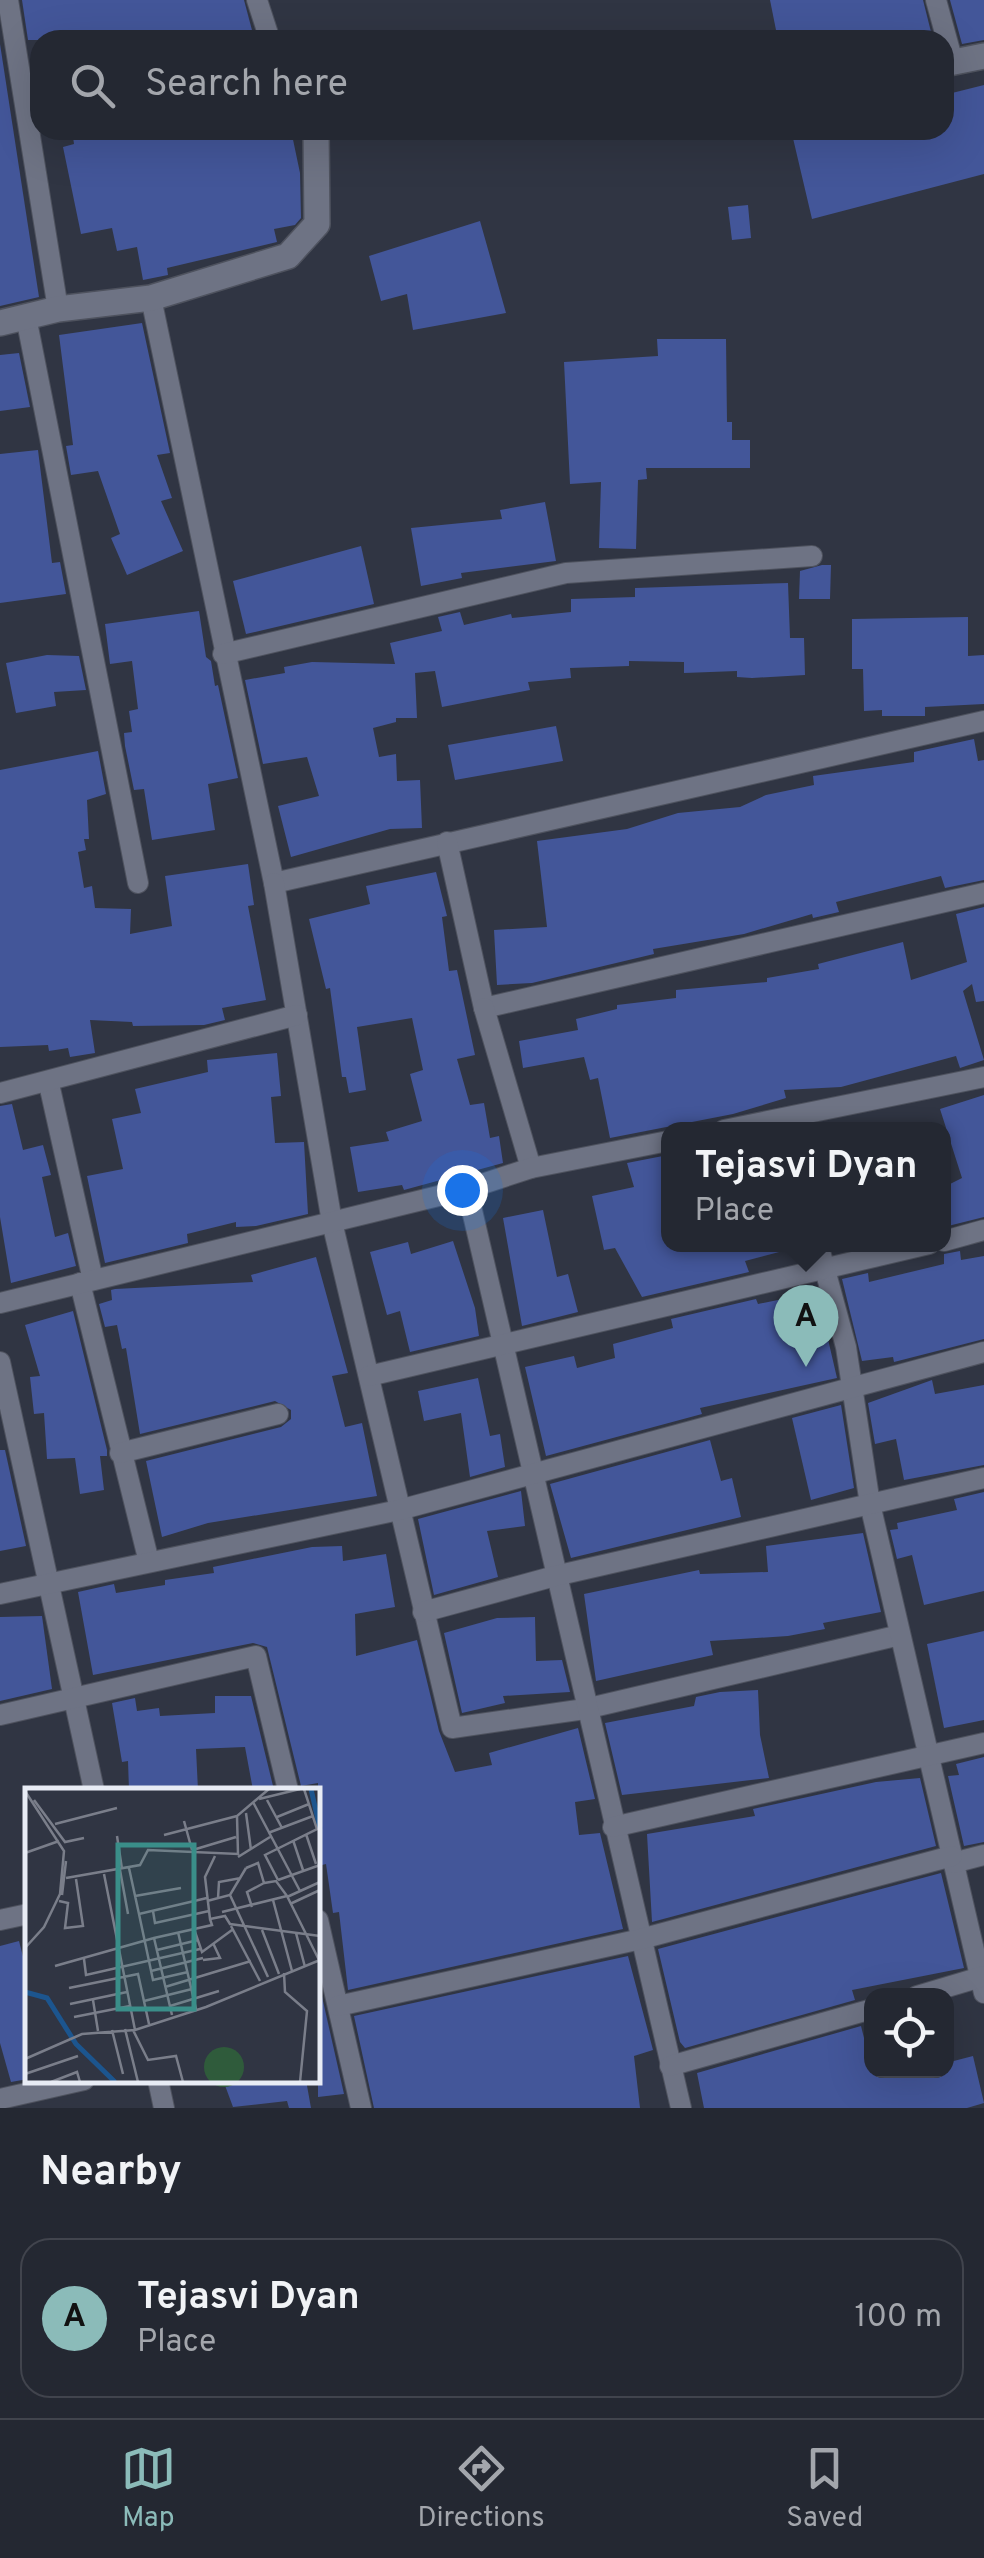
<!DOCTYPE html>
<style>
body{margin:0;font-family:Overpass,sans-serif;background:#30343e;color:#f1f3f6}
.controls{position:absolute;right:30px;bottom:30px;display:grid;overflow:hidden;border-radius:20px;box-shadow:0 10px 40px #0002}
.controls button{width:90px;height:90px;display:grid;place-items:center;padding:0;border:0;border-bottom:2px solid #41444d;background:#242832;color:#f1f3f6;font:50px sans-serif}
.you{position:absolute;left:462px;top:1190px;width:35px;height:35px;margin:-25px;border:8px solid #fff;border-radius:50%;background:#1a73e8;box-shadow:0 0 0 15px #1a73e833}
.badge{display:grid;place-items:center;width:65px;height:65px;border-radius:50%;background:#8bbbb9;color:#111;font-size:32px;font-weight:700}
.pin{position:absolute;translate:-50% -82px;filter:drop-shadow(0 2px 5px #0008)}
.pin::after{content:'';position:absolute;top:52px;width:35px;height:30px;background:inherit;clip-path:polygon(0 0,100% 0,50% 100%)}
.popup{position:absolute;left:661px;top:1122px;width:290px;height:130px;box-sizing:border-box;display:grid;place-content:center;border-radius:20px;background:#242832;filter:drop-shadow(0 2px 8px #0005);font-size:32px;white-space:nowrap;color:#a3a6ac}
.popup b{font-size:38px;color:#f1f3f6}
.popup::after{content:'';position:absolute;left:50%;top:100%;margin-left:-20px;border:20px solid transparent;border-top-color:#242832}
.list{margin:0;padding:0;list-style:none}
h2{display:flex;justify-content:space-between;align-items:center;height:130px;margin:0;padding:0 40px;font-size:42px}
h2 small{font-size:32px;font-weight:400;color:#a3a6ac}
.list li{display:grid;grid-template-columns:65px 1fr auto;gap:30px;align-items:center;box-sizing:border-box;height:160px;margin:0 20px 20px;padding:0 20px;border:2px solid #41444d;border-radius:30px}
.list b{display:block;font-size:38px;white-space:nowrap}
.list p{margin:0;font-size:32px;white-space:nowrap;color:#a3a6ac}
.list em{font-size:32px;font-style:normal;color:#a3a6ac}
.icon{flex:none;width:55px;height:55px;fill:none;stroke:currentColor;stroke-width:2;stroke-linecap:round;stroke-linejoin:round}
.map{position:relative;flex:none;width:984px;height:2108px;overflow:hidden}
.search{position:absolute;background:#242832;box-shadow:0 10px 40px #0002;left:30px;right:30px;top:30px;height:110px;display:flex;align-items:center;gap:25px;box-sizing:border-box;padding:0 35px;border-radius:30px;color:#a3a6ac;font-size:38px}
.sheet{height:310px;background:#242832}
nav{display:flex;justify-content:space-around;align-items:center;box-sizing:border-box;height:140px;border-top:2px solid #41444d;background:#242832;font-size:28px;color:#a3a6ac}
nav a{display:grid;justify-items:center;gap:5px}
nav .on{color:#8bbbb9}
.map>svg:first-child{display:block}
</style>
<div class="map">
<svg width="984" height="2108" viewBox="0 0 984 2108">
<rect width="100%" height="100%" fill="#303543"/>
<g fill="#435699">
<polygon points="22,0 244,0 253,34 227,40 28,40"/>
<polygon points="770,0 923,0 933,40 778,40"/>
<polygon points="950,0 984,0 984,40 962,44"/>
<polygon points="0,44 39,297 0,306"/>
<polygon points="984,85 984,174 812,219 792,134 811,130 944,130 944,95"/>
<polygon points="72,130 169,130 170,138 206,130 291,130 300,173 301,218 295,225 274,229 277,242 167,268 168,275 143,280 137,247 117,251 112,228 81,234 63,147 74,144"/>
<polygon points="748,205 751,238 732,240 728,207"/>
<polygon points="480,221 506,313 413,330 407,294 381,301 369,256"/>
<polygon points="142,323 170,453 157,455 172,498 161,501 183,551 127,575 111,538 120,534 98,471 71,475 66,446 73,445 59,335"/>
<polygon points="657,339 726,339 727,422 732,422 732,440 750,440 750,468 646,468 647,479 638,480 636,549 599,548 601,482 570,484 564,362 658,356"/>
<polygon points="19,353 30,407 0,411 0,355"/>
<polygon points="38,450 52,563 60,562 66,594 0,603 0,454"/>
<polygon points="545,502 556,561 461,573 462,578 421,586 411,528 502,519 500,510"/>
<polygon points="361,546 374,604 246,634 233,581"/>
<polygon points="822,565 831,565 830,599 799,599 800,571"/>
<polygon points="788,583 790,638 804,638 805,675 752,678 737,677 737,671 684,673 684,662 629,661 629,666 570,668 571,678 528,682 530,690 442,707 435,671 415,673 417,718 396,718 396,722 373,728 379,757 396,754 397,781 420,780 422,828 390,829 291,857 278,806 319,796 307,757 263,764 245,680 285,673 284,667 312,662 395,664 390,643 442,631 438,617 460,612 464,625 511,614 512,618 571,612 571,599 635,597 635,588"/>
<polygon points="199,611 206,657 211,661 215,686 218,685 238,778 208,784 215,830 152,840 144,789 134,790 125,746 124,733 132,732 129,711 138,709 132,661 110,664 105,624"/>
<polygon points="968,617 968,656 984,655 984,704 925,707 925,716 882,716 882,710 864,711 863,669 852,669 852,619"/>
<polygon points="47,655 79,656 86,690 54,692 56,706 16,713 6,663"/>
<polygon points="556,726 563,761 455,780 448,745"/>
<polygon points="974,739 978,761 984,760 984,880 945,888 941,876 836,902 839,912 813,918 812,914 744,934 653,949 654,954 532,983 497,985 494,930 547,927 537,841 627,829 678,813 740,807 766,795 814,785 813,776 914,762 914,752"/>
<polygon points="98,751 106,794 87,800 89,839 84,839 86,850 78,852 84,888 92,886 95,908 131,909 130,934 172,926 165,876 248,864 254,905 248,906 266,1000 222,1008 225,1020 204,1025 133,1026 132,1022 90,1020 95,1053 70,1057 68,1048 49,1051 48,1045 0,1047 0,770"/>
<polygon points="436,872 447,916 442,917 449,971 457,970 475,1055 457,1059 470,1105 484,1103 490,1138 499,1136 503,1163 404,1190 402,1185 358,1192 350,1147 389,1141 386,1132 422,1121 410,1074 423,1070 412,1018 357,1027 366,1090 349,1093 346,1077 342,1077 330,988 326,989 309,919 370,904 366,886"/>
<polygon points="984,907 984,1001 976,1002 972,984 963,991 984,1060 960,1068 956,1056 841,1087 784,1090 786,1098 733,1114 610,1138 598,1078 590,1080 584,1057 523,1068 519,1041 578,1030 576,1019 617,1009 617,1005 676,998 676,990 767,982 767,978 819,969 818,964 903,942 911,980 967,962 956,914"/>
<polygon points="277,1053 281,1096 271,1097 275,1143 304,1142 308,1214 256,1226 236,1227 236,1222 187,1234 188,1243 105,1263 87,1176 123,1169 112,1119 141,1113 135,1089 208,1072 207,1060"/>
<polygon points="984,1095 984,1217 944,1227 944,1187 962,1178 940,1109"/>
<polygon points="12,1104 23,1150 43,1145 51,1175 42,1177 55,1237 68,1233 76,1266 11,1283 0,1217 0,1106"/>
<polygon points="668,1155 668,1244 782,1244 783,1251 745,1261 749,1272 642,1297 615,1248 604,1250 592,1196 634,1187 627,1163"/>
<polygon points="543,1210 557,1277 568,1274 578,1312 522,1326 503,1218"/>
<polygon points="453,1241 475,1308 479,1336 410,1352 400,1311 387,1315 370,1252 408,1242 411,1254"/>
<polygon points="960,1251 961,1260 984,1256 984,1339 894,1362 893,1357 862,1361 842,1279 868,1273 869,1282 944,1264 944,1254"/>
<polygon points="316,1257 348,1373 332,1376 345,1427 362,1423 377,1496 208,1523 162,1537 146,1461 281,1427 291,1419 291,1410 275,1401 140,1434 126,1348 122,1349 117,1325 105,1327 99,1304 112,1300 111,1290 115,1289 253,1282 251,1275"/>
<polygon points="817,1292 837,1378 700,1408 702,1414 546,1456 525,1367 574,1356 577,1368 615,1358 613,1344 673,1328 671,1319 756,1299 758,1304"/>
<polygon points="73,1311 107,1450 107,1456 100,1456 104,1490 80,1494 75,1458 47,1459 44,1413 34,1414 30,1377 40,1376 25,1325"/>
<polygon points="478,1378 490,1436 500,1434 505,1467 470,1477 461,1413 424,1421 418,1391"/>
<polygon points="932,1380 935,1394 984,1385 984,1465 904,1480 896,1439 875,1444 868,1403"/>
<polygon points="841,1405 854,1488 811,1500 792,1418"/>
<polygon points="710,1440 721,1481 732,1478 741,1517 571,1558 550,1484"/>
<polygon points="0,1450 5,1450 26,1546 0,1551"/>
<polygon points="521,1491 525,1526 487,1531 498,1577 434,1595 418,1519"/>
<polygon points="984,1492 984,1591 924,1605 912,1555 897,1559 890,1530 898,1529 897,1523 957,1510 954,1499"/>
<polygon points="863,1533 881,1612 823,1623 825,1629 788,1636 710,1641 713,1655 596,1681 584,1594 699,1570 700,1574 768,1572 766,1546"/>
<polygon points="342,1546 343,1561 386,1554 395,1607 355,1614 356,1656 417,1640 439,1731 455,1772 492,1765 489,1753 578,1728 595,1799 575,1802 579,1835 600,1833 623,1929 348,1990 339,1912 333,1913 326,1864 318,1866 318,1783 301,1786 267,1647 253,1643 93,1675 78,1592 114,1584 116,1593 165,1585 165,1580 214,1573 213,1567 312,1547"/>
<polygon points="42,1616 52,1689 0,1701 0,1617"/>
<polygon points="535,1617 536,1661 562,1660 570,1692 503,1696 505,1703 462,1713 444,1633 497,1618"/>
<polygon points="984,1631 984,1720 944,1728 927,1644"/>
<polygon points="758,1690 760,1735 769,1778 622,1795 605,1723 694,1706 696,1697 720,1692"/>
<polygon points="215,1696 251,1696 274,1790 253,1790 245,1747 196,1749 198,1790 129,1790 128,1761 122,1762 112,1703 135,1698 137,1711 159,1708 160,1716 215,1713"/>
<polygon points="984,1757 984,1842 964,1846 948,1776 959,1775 956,1764"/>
<polygon points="920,1778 936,1846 652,1922 647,1834 755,1816 753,1809 876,1782"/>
<polygon points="941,1873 964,1968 852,1990 855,2000 685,2048 680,2042 658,1949"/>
<polygon points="19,1941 28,1976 28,2079 11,2082 0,2043 0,1946"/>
<polygon points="628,1956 653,2050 634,2056 640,2108 374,2108 354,2016"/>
<polygon points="318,1979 344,2094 318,2097"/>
<polygon points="861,2026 872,2070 946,2070 946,2063 973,2056 984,2103 967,2108 704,2108 697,2073"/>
<polygon points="223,2080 306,2080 311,2108 289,2108 287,2101 233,2107"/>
</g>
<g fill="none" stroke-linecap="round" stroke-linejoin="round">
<defs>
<g id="minor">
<polyline points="8,0 58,309"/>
<polyline points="257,0 270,40"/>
<polyline points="936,0 953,62"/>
<polyline points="151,298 274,883 984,721"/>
<polyline points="26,317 138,883"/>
<polyline points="223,654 566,573 812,556"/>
<polyline points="447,842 484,1008 984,893"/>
<polyline points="274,883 332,1222 452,1728 585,1709 900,1635"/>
<polyline points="484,1008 531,1168"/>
<polyline points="49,1084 93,1280"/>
<polyline points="0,1093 297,1015"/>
<polyline points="724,1130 984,1077"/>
<polyline points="668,1141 531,1168 467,1189 681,2108"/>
<polyline points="944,1241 984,1230"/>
<polyline points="818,1244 846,1347 870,1504 984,1993"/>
<polyline points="80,1283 149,1562"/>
<polyline points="0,1303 467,1189"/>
<polyline points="0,1362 94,1790"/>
<polyline points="369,1376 929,1244"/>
<polyline points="120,1453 278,1414"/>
<polyline points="0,1594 399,1510 984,1352"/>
<polyline points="423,1612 555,1576 984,1478"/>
<polyline points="0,1715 256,1656 288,1790"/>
<polyline points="613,1827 984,1743"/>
<polyline points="953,1863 984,1855"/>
<polyline points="0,1920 28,1914"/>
<polyline points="318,1920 361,2108"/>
<polyline points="917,1996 984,1976"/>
<polyline points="338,2006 641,1939 952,1856"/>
<polyline points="670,2066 872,2009"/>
<polyline points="158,2080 164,2108"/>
<polyline points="0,2099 84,2080"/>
</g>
<g id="tertiary">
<polyline points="944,64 984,56"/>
<polyline points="0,323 58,309 151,298 288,256 317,224 316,130"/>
</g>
</defs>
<use href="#minor" stroke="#4e525e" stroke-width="22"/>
<use href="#tertiary" stroke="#4e525e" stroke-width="28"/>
<use href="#minor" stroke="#6e7384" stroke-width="20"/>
<use href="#tertiary" stroke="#6e7384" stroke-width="25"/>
</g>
<g transform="translate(25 1788)">
<rect width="295" height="295" fill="#303543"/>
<path d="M179 279a20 20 0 1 1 40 0a20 20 0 1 1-40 0Z" fill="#2f5b3b"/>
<path fill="none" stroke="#1c558e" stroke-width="5" d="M286,1L295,41M0,204L22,210L51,256L90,294"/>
<path fill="none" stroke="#7a7e8a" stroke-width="2.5" d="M0,3L39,63L35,106L19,139L0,160M234,11L275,1M9,12L40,54L59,50M242,12L257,40M228,14L275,103M221,25L226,62M252,29L284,16M159,33L167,62M30,36L92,20M243,45L288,28M281,46L291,76M139,47L212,28M92,48L97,81M268,52L278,82M171,61L211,49M0,65L34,53M190,68L180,89L185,131L200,128L205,136L295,148M213,69L245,49M104,80L114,126L182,110M95,82L103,126M79,86L110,242M41,90L115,77L123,62L213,66L212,28L244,1M253,92L240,67L292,41L279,1M253,92L295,77M37,107L41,73M205,107L243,189M110,108L156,100M262,108L294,172M262,109L295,94M193,110L194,94L216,90M248,112L267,183M34,113L43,115L40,140L58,138L51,91M182,113L205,107L221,80M265,116L295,102M227,119L222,104L239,95M128,123L130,135L184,123M197,124L262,108L251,93L239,95L233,75L221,80M114,126L128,192L163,184M206,138L235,193M169,141L177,164L207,142M237,142L254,186M153,144L171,221M271,145L280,179M132,162L173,152M59,171L61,187L175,161M178,172L195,170L188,155M30,178L129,150M126,183L178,170M259,185L260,204L282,223L275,294M140,199L226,173M44,200L113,186L124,236M68,212L73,243M119,213L167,201M45,216L102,204M145,218L194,203M147,227L129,150L187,137L185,131M49,229L105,218M100,241L113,294M87,242L98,286M108,242L123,272L151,268L158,294M0,271L57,246L110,242L181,219L295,172M0,286L53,268M26,294L52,284L55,294"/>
<path fill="#3a8e89" fill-opacity="0.15" stroke="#3a8e89" stroke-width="5" d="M93,57H169V221H93Z"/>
<rect width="295" height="295" fill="none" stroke="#e8ecf5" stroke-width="5"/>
</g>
</svg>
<div class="controls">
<button><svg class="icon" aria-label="locate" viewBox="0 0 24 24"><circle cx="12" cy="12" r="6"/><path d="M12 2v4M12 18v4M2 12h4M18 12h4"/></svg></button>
</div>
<div class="you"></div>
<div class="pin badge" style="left:806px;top:1367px">A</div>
<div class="popup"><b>Tejasvi Dyan</b>Place</div>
<div class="search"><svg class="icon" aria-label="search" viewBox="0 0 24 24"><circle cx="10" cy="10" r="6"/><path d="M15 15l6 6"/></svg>Search here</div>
</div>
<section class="sheet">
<h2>Nearby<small></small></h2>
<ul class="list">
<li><span class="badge">A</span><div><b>Tejasvi Dyan</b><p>Place</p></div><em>100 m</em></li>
</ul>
</section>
<nav>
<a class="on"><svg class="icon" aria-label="map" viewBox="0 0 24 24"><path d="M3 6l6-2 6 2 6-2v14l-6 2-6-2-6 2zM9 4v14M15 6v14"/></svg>Map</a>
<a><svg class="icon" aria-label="directions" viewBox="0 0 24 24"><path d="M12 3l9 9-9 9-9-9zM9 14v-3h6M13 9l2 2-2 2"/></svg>Directions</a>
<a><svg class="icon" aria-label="saved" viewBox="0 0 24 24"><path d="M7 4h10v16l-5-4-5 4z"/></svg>Saved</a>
</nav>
